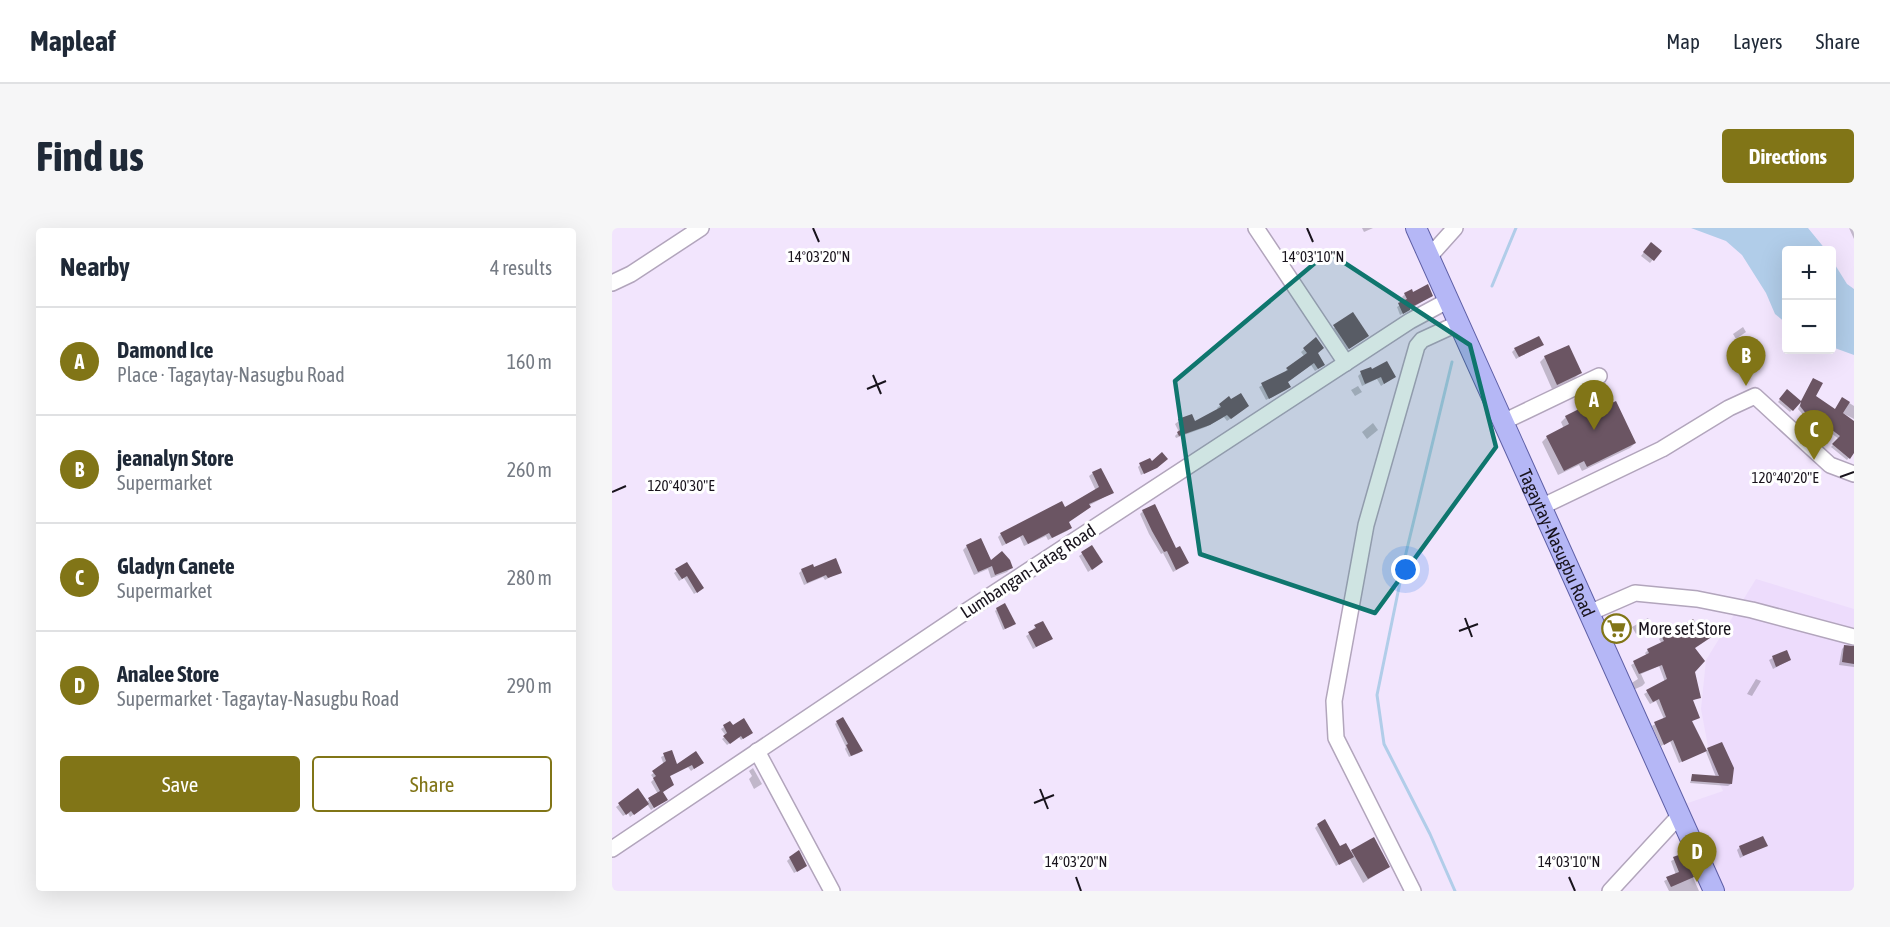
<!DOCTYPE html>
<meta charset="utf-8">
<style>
body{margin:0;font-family:"Asap Condensed",sans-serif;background:#f6f6f7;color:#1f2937}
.controls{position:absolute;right:18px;top:18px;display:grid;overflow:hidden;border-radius:6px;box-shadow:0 6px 24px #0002}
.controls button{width:54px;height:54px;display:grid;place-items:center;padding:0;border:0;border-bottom:2px solid #e0e1e3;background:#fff;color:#1f2937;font:30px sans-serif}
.you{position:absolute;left:794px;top:342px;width:21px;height:21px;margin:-15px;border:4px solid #fff;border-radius:50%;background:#1a73e8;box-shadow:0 0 0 9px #1a73e833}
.badge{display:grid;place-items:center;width:39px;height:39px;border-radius:50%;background:#817517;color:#fff;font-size:20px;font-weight:700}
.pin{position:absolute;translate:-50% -50px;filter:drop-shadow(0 2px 3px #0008)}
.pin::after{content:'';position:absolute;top:32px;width:21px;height:18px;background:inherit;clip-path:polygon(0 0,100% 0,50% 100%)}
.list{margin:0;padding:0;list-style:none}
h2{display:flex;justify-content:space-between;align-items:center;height:78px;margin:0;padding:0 24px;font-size:26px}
h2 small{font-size:20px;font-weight:400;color:#747a83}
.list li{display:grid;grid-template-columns:39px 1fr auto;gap:18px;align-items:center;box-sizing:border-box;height:108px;padding:0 24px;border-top:2px solid #e0e1e3}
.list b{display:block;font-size:22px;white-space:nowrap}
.list p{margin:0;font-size:20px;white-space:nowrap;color:#747a83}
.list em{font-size:20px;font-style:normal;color:#747a83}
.actions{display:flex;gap:12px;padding:18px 24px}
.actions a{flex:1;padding:14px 0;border:2px solid #817517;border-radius:6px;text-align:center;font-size:21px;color:#817517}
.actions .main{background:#817517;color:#fff}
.map{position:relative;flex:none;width:1242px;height:663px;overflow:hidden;border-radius:6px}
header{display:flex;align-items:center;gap:36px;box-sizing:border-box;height:84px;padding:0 30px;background:#fff;border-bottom:2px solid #e0e1e3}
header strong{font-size:28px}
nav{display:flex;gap:33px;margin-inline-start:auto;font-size:21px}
.intro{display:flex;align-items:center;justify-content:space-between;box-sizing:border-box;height:144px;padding:0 36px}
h1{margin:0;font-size:42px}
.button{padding:15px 27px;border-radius:6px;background:#817517;color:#fff;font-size:21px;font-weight:700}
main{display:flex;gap:36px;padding:0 36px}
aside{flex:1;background:#fff;border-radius:6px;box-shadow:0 6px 24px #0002}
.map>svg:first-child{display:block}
</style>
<header>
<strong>Mapleaf</strong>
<nav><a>Map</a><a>Layers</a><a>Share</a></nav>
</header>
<div class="intro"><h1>Find us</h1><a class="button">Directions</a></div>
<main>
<aside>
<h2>Nearby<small>4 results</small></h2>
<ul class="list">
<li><span class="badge">A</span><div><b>Damond Ice</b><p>Place · Tagaytay-Nasugbu Road</p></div><em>160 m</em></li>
<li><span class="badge">B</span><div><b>jeanalyn Store</b><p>Supermarket</p></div><em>260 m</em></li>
<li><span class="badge">C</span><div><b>Gladyn Canete</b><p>Supermarket</p></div><em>280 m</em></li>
<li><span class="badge">D</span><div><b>Analee Store</b><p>Supermarket · Tagaytay-Nasugbu Road</p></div><em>290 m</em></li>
</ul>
<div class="actions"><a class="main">Save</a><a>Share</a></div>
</aside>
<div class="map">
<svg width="1242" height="663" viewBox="0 0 1242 663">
<rect width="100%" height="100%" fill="#f2e5fd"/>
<polygon fill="#eddcfc" points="1144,351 1242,381 1242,663 1113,663 1073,576 1111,563 1100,540 1089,481 1094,432"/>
<g fill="#b1cde9">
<polygon points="1079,0 1196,0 1214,22 1174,22 1174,95 1163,86 1154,65 1130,27 1114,13"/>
<polygon points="1220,32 1235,56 1242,61 1242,127 1220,119"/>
</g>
<g fill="#0003">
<polygon points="750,0 761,0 752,4"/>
<polygon points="1237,0 1242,0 1242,11"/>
<polygon points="1036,19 1048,23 1038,35 1029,28"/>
<polygon points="793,66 800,66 820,68 788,87 785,79 793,74 790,69"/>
<polygon points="740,86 755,108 731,125 717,104"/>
<polygon points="1131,99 1134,104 1124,111 1121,106"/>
<polygon points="704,111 704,125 709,139 703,143 699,137 675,154 677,159 674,162 654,172 647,159 673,145 675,141 692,128 689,124"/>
<polygon points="930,117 904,131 900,124 903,121"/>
<polygon points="933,129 968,145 963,150 940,161 928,134"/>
<polygon points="749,145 782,149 769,158 765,151 750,158 746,148"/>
<polygon points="1199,154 1202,168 1242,200 1242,224 1235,232 1219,219 1227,211 1204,194 1203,195 1193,189 1186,181"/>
<polygon points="746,158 750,164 743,168 739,162"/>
<polygon points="1176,163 1187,174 1178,184 1166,174"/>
<polygon points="617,170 632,181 615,193 612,189 594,199 564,210 563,208 567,204 563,196 567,193 579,187 583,196 606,182 605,180"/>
<polygon points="1231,171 1242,178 1242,191 1223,181"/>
<polygon points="988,182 1023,215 1018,220 970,243 967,237 946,247 930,214 935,209 952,201 949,194 954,189"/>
<polygon points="761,195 766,202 755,211 750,204"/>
<polygon points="528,237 541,241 529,247 526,239"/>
<polygon points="481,245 500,265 476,278 456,294 459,300 455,303 436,312 434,308 412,318 408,309 390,318 386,309 389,306 452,281 484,263 477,248"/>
<polygon points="531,283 575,335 572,338 561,344 551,325 549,326 537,306 528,286"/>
<polygon points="355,318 378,334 399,340 395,344 379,350 376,341 362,347 351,322"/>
<polygon points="480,319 486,337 476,344 467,328"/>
<polygon points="75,336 88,362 82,366 72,350 67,353 62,345"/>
<polygon points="202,341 228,344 213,352 211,349 192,357 187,345 190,342"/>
<polygon points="385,381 400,398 391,402 383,383"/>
<polygon points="1036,390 1039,397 1024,406 1020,399"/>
<polygon points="423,399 439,411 421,421 414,408 422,403 421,401"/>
<polygon points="1050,408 1081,421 1081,443 1087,469 1080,473 1086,489 1079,494 1093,522 1067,535 1058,513 1049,518 1040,498 1052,491 1044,473 1038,476 1032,466 1053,454 1047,438 1029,446 1033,455 1030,458 1021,462 1018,456 1026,451 1019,437 1035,428 1033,425 1036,422 1050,416 1047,411"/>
<polygon points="1233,418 1242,419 1242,439 1227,437 1230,421"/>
<polygon points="1174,423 1178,432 1161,441 1157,432"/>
<polygon points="1144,451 1149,453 1140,468 1135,466"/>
<polygon points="225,494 249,523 247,525 237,529 233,521 234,519 223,496"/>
<polygon points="118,495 137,507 129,512 127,509 115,517 110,511 114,508 109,501"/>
<polygon points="1096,521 1119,556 1116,558 1078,555 1080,548 1104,549 1094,524"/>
<polygon points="59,524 64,538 84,525 87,537 79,543 76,539 56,549 49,564 51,574 39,582 35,576 18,589 16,585 11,588 4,579 26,563 34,574 46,566 39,554 42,551 39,547 52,537 49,529"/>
<polygon points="141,540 150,556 142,561 137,551 140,548 137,543"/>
<polygon points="706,597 728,620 738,625 740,623 776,639 751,655 737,630 724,638 703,600"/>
<polygon points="1154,617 1128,630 1125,622 1128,619"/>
<polygon points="1071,627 1087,663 1057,663 1052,653 1064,647 1059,633"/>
<polygon points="178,630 191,640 182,645 175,633"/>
</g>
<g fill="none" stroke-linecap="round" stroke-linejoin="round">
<g stroke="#b1cde9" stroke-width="3">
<polyline points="880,58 904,0"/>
<polyline points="840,134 794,325 765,467 772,516 818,606 843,663"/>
</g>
</g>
<g fill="#6b5563">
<polygon points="1039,14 1050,23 1042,33 1031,24"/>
<polygon points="816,56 821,68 798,80 798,82 791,86 786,75 795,71 792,65 800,61 801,64"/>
<polygon points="741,84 757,108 737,121 721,97"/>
<polygon points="927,108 932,117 907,129 902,120"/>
<polygon points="704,109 712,120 706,125 713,137 706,141 702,135 676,154 679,159 657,171 649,155 676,142 674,140 695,125 691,120"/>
<polygon points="957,117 970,145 945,157 932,128"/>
<polygon points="775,133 784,149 772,156 769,149 753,156 748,143 759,139 760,141"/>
<polygon points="1201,150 1211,155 1204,168 1223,181 1230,169 1238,174 1231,185 1242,193 1242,225 1238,231 1220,216 1228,208 1207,192 1206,194 1195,187 1188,178 1189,174 1181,183 1167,171 1175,161 1189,173"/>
<polygon points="629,165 637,178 619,191 615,187 598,197 567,208 565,204 570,201 566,191 580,186 583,193 609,179 607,176 617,168 619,171"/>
<polygon points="985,172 989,180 1004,173 1024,215 975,239 972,233 952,243 934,208 957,196 953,188"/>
<polygon points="550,224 556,231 545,240 532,246 527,235 538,230 540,233"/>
<polygon points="489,240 502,265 477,276 479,279 457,294 460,300 440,310 437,305 416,316 411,307 394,316 388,305 450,273 453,279 487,259 480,244"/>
<polygon points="543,276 564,320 568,318 577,335 564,342 555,323 552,324 540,303 530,282"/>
<polygon points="369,310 379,332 390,323 398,332 401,340 383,347 380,338 366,344 354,317"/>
<polygon points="480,317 491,334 480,342 469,324"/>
<polygon points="224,330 230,345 216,350 214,347 195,355 189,341 201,336 202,339"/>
<polygon points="75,334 92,360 85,365 75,348 70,351 63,341"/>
<polygon points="393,375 404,396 393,401 384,380"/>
<polygon points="1081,391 1089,403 1098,397 1104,406 1083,420 1093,433 1083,444 1089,470 1081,472 1088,490 1080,493 1095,523 1070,534 1061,512 1052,517 1042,494 1054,489 1047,471 1041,474 1034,462 1055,451 1050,437 1027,446 1021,433 1037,425 1035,421 1052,413 1049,407 1062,400 1063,403"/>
<polygon points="431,393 441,411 424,419 416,404 424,400 422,397"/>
<polygon points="1232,417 1242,418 1242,436 1230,434"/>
<polygon points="1175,422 1179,432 1164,439 1160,428"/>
<polygon points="231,489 251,523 239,528 234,517 236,516 224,493"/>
<polygon points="132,490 141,505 131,511 129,508 118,516 111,508 115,505 111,497 118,493 121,497"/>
<polygon points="1110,514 1122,540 1120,556 1079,553 1080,546 1107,548 1095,520"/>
<polygon points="60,522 65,536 84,523 92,535 82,541 80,537 58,548 62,557 51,564 56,572 42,580 36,570 48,563 41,550 44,548 40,543 54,533 51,525"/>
<polygon points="26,560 37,576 22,587 19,583 14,587 6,575"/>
<polygon points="713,591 728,618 734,615 742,629 727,637 705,596"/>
<polygon points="1151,608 1156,618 1131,628 1127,618"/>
<polygon points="762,609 778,639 756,651 739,622"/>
<polygon points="187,622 195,638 185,644 177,629"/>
<polygon points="1072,625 1082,649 1059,659 1054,649 1067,644 1061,629"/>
</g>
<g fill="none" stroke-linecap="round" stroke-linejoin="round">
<defs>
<g id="minor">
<polyline points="644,0 734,135"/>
<polyline points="817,29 843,0"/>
<polyline points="0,55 19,46 89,0"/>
<polyline points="891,194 987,148"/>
<polyline points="929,279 1050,221 1117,180 1143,168 1218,237 1242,246"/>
<polyline points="977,385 1023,365 1085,371 1140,382 1242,409"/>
<polyline points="145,523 220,663"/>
<polyline points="0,621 347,388 798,93 837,72"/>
<polyline points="801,663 724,510 722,473 754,297 805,118 810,112 847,95"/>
<polyline points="998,663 1068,587"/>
</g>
<g id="major">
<path id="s1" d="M804,0L1102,663"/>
</g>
</defs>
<use href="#minor" stroke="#b2a5bc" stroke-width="18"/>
<use href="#major" stroke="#5e5fa6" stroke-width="22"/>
<use href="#minor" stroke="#fff" stroke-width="15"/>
<use href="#major" stroke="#b5b7f6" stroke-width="20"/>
</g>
<path fill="#0f766e" fill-opacity="0.2" stroke="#0f766e" stroke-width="4.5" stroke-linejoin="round" d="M716,24L858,117L884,219L763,385L588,326L563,153Z"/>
<path fill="none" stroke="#19141d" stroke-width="2" d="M201,0L207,14M695,0L701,14M261,147L269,166M255,161L274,153M1228,249L1242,244M0,264L14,258M853,390L860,409M847,403L866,396M428,561L436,581M422,575L442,567M464,649L469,663M957,649L963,663"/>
<defs>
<symbol id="supermarket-ring" viewBox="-11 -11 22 22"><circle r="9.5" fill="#fff" stroke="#817517" stroke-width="1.5"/><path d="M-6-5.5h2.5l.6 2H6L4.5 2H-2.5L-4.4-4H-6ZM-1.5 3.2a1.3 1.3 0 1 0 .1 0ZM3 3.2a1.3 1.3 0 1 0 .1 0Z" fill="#817517"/></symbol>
</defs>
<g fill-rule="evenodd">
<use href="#supermarket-ring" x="988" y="384" width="33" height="33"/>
</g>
<g text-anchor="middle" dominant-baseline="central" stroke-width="6" stroke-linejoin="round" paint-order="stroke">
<g font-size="18" fill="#19141d" stroke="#fff">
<text stroke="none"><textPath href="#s1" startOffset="345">Tagaytay-Nasugbu Road</textPath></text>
<text transform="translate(416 343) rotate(-33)">Lumbangan-Latag Road</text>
</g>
<g font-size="18" fill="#19141d" stroke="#fff" text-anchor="start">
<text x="1026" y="400">More set Store</text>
</g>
</g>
<g font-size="15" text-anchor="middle" fill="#19141d" stroke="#fff" stroke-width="6" stroke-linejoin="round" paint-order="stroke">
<text x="207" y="34">14°03'20"N</text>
<text x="701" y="34">14°03'10"N</text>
<text x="1173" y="255">120°40'20"E</text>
<text x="69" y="263">120°40'30"E</text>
<text x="464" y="639">14°03'20"N</text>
<text x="957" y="639">14°03'10"N</text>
</g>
</svg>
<div class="controls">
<button>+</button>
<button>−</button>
</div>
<div class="you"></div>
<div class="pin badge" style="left:982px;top:202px">A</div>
<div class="pin badge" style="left:1134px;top:158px">B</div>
<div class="pin badge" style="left:1202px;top:232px">C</div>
<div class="pin badge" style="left:1085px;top:654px">D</div>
</div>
</main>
